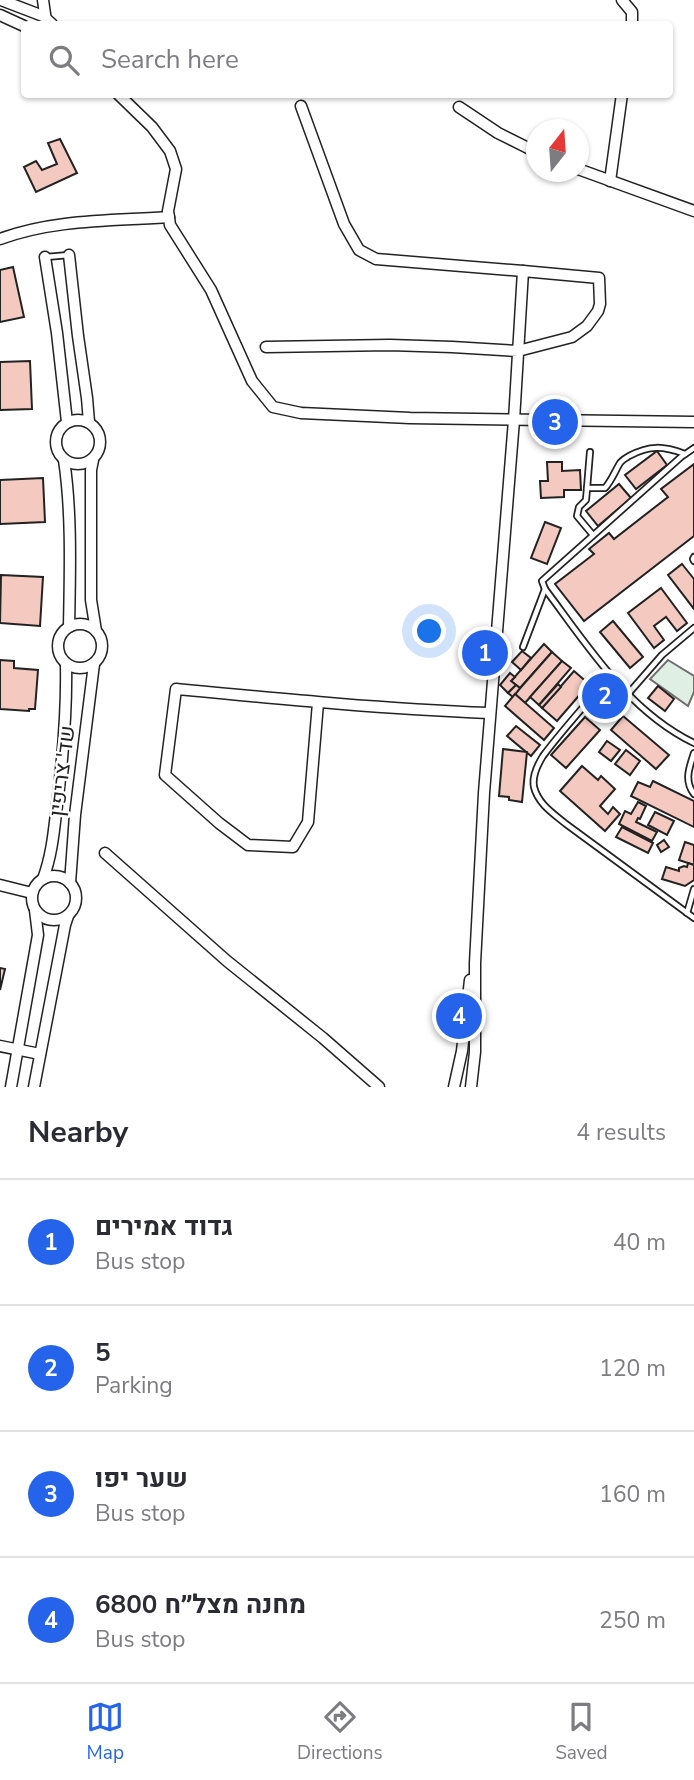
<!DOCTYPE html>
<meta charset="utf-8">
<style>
body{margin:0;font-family:"Nunito Sans",Heebo,sans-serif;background:#f7f7f7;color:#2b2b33}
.compass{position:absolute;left:526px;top:119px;width:63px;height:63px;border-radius:50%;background:#fff;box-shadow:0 2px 5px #0004;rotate:17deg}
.you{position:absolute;left:430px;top:632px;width:24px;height:24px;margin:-18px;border:5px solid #fff;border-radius:50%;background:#1a73e8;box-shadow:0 0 0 10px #1a73e833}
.badge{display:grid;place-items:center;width:46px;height:46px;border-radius:50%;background:#2563eb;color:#fff;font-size:23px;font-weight:700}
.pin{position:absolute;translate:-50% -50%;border:4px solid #fff;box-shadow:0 2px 7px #0006}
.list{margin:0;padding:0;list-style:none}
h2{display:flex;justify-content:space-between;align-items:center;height:91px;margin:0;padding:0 28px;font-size:30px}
h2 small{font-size:23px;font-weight:400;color:#7c7c81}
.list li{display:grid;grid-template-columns:46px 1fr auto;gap:21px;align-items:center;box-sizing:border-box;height:126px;padding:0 28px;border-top:2px solid #e1e1e2}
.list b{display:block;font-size:26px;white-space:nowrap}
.list p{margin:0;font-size:23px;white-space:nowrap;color:#7c7c81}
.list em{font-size:23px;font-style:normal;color:#7c7c81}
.icon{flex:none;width:38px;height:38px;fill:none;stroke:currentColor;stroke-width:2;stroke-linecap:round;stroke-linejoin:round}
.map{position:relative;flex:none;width:694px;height:1087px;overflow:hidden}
.search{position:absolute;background:#fff;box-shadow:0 2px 5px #0004;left:21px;right:21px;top:21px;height:77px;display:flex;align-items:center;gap:18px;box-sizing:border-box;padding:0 24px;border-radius:7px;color:#7c7c81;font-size:26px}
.sheet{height:595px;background:#fff}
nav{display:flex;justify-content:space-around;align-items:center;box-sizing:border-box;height:98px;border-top:2px solid #e1e1e2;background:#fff;font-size:19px;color:#7c7c81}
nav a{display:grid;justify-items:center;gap:4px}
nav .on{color:#2563eb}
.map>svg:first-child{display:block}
</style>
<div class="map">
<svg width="694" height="1087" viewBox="0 0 694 1087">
<rect width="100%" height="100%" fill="#fff"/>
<polygon fill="#e0efe3" stroke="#6f6f6f" stroke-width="2" points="668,660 694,676 694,692 688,706 650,679"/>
<g fill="#f3c9c0" stroke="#222" stroke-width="2">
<polygon points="60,139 77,173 36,192 24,167 36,161 42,170 57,164 48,143"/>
<polygon points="13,267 24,317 0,322 0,270"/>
<polygon points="30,361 32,409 0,410 0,362"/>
<polygon points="657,451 667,465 636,489 625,475"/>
<polygon points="547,462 562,462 562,471 580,470 581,490 564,490 564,497 541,498 540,481 548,481"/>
<polygon points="694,464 694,536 584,621 555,584 594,554 589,549 609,533 614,539 668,497 661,489"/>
<polygon points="43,478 45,522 0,524 0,480"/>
<polygon points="619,484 631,498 598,526 586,511"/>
<polygon points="545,522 561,528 547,564 531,558"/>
<polygon points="682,564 694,579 694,609 668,575"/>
<polygon points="1,575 43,577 40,626 0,623"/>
<polygon points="661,588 687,623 677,631 666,617 654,626 664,640 654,648 628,613"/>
<polygon points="613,621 643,657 630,668 600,632"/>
<polygon points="544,644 552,652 520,688 511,681"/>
<polygon points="522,651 531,658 521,670 512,662"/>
<polygon points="552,652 562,661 525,703 515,694"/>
<polygon points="0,660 14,661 14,668 38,670 35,709 29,709 29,711 0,709"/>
<polygon points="562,661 571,668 539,705 530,697"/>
<polygon points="574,671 589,684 557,721 542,708"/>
<polygon points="510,673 515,677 511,681 516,685 508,693 500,685"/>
<polygon points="558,684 561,687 542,708 539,705"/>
<polygon points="516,685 520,688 513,697 508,693"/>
<polygon points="658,686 674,699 665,711 648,698"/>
<polygon points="515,694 554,728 544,740 505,706"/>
<polygon points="623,716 669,755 656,769 611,730"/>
<polygon points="585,717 600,730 566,768 551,755"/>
<polygon points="516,726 540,745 531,756 507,736"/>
<polygon points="607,741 620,750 611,761 599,752"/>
<polygon points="503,749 527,752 522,802 509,800 509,797 499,796"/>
<polygon points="626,750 640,761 630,775 615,764"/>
<polygon points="582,766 598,780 601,776 615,789 600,806 608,814 613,807 620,814 605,831 560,791"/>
<polygon points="653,781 694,801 694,827 631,796 638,782 650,787"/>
<polygon points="638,802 646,806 640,819 638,818 636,822 657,832 652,841 619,824 625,811 631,814"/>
<polygon points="655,812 674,821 667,835 648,825"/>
<polygon points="622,827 653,843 648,853 616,837"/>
<polygon points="664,840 669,847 661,852 657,845"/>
<polygon points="685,842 694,845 694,865 679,860"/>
<polygon points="688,863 694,865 694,880 685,886 662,879 666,867 679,871 679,868 684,866 687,867"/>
<polygon points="0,968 5,969 0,990"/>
</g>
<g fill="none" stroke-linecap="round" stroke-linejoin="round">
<defs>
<g id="lane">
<polyline points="46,257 69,255"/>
<path d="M694,448L681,457L542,581L545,589C588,646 628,711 694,743"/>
<polyline points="590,452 586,500 579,507 577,516 593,535"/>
<path d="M587,488H605C612,480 615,471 620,463C622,460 626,458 629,456C650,445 663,446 685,454"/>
<polyline points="694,557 693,559 694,561"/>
<polyline points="523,647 545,589"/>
<path d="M611,675C589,701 563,729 543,756C538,764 532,777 534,787C538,804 554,814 566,824L694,918"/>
<polyline points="628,694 662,655 694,628"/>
<path d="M694,753C689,768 684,781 694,794"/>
<polyline points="687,913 694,889"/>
</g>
<g id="street">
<polyline points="1,0 43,16 52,24"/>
<polyline points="43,0 46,21"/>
<polyline points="622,0 632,12 632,24"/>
<polyline points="0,15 24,26"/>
<polyline points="118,94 152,127 170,151 176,169 168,211 170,225 211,290 252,381 273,407 301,413 410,418 694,422"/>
<polyline points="301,106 344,224 359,250 376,259 523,271"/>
<polyline points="459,107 498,133 536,152"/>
<polyline points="578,169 694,211"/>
<polyline points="610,181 622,94"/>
<path d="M0,239C54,219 112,221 169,217"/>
<polyline points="69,255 78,336 87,398 89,422"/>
<polyline points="45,257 57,333 67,422"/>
<polyline points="266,347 390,345 452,347 518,351 572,337 587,326 598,311 600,304 599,278 523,271 514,420 484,793 475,963 475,1052 471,1087"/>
<circle cx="78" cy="442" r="22"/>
<path d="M64,460C72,513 70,573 69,627"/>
<polyline points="93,460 91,470 91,600 96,631"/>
<circle cx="80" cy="646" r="22"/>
<path d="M318,703L308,822L293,847L248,845L219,823L165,775L176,689C281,699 384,709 489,713"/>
<polyline points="105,853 227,961 323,1038 379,1087"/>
<circle cx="54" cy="898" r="22"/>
<path d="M43,879C52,855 54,830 57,805C63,757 67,712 66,664"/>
<polyline points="70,883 75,815 94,664"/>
<polyline points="0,885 32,893"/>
<polyline points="0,1046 40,1054"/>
<polyline points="11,1087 38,935 35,910"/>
<polyline points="34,1087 65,925 68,916"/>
<polyline points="454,1087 462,1051 470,980"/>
</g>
</defs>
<use href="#lane" stroke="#222" stroke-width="8"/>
<use href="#street" stroke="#222" stroke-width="13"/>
<use href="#lane" stroke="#fff" stroke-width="4.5"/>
<use href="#street" stroke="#fff" stroke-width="10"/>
</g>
<g text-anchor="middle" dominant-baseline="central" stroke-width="5" stroke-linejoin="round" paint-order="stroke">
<g font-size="21" fill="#222" stroke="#fff">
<text transform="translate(62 771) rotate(-83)">שד' צריפין</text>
</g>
</g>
</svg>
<svg class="compass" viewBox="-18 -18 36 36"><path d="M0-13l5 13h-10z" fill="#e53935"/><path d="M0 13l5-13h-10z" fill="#7c7c81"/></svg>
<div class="you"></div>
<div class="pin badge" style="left:485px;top:653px">1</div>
<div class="pin badge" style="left:605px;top:696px">2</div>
<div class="pin badge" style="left:555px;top:422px">3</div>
<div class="pin badge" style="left:459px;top:1016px">4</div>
<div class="search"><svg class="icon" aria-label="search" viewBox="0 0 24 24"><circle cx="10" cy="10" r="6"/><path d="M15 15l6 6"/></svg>Search here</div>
</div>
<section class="sheet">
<h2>Nearby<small>4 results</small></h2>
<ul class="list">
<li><span class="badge">1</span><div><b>גדוד אמירים</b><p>Bus stop</p></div><em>40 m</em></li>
<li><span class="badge">2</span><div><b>5</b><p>Parking</p></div><em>120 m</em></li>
<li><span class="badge">3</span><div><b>שער יפו</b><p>Bus stop</p></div><em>160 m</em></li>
<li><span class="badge">4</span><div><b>מחנה מצל״ח 6800</b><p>Bus stop</p></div><em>250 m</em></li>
</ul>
</section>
<nav>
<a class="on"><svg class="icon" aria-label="map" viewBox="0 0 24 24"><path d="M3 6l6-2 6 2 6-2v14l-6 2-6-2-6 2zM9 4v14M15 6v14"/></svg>Map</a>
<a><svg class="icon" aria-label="directions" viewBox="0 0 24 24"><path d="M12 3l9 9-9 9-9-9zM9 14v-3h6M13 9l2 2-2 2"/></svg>Directions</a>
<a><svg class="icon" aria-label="saved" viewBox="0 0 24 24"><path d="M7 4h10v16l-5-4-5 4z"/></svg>Saved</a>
</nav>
